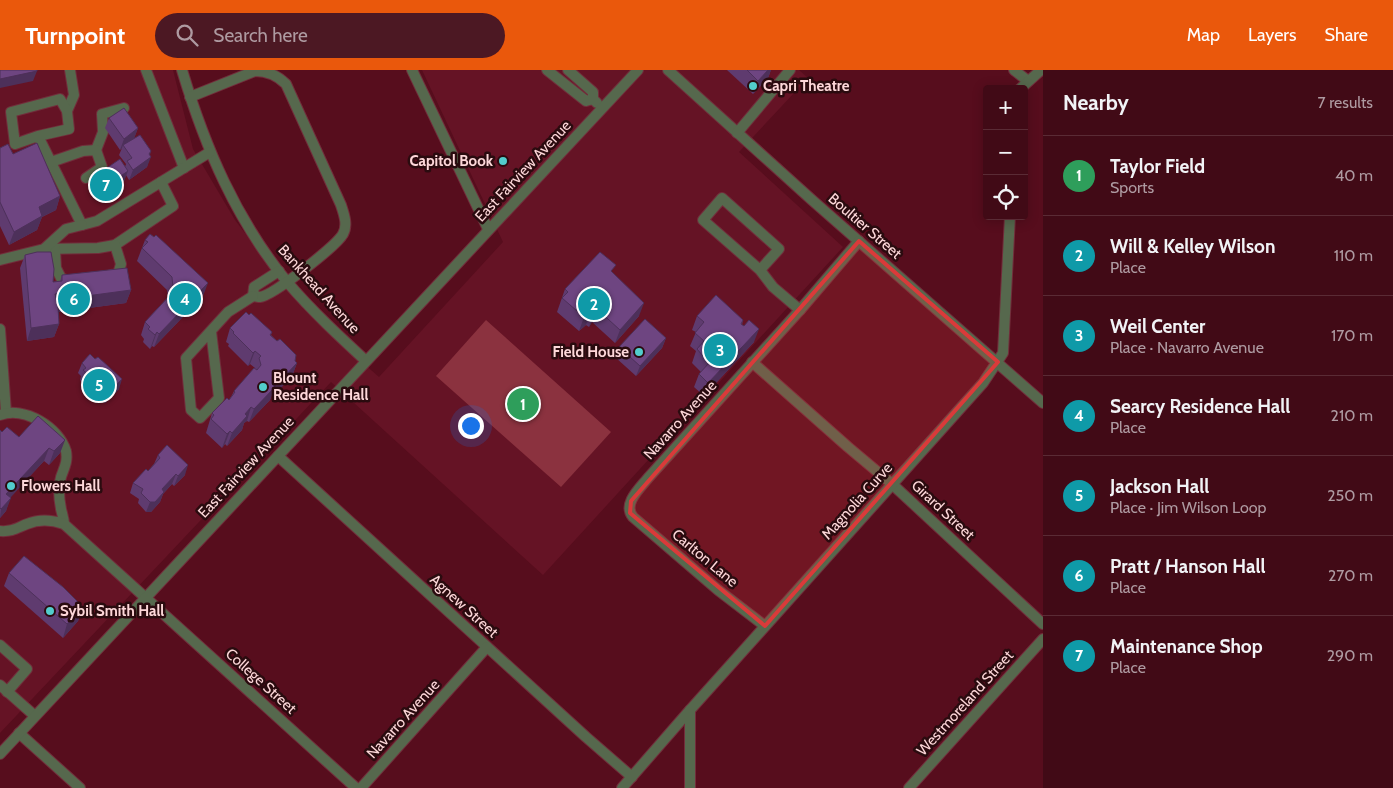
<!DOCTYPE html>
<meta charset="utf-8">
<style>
body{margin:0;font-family:Cabin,sans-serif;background:#4c1823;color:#f1f3f6}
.controls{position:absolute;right:15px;top:15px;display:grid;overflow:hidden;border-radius:5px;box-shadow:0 2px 12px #0003}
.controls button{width:45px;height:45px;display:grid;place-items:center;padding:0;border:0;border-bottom:1px solid #5a2b35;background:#410a16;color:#f1f3f6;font:25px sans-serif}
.you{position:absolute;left:470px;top:355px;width:18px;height:18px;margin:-12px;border:4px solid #fff;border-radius:50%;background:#1a73e8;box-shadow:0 0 0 8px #1a73e833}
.badge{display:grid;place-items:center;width:32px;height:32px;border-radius:50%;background:#ea580c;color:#fff;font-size:16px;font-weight:700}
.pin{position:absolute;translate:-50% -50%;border:2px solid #fff;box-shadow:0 1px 5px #0006}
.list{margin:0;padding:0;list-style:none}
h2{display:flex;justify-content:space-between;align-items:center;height:65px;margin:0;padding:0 20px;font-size:21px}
h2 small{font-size:16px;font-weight:400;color:#ae9aa1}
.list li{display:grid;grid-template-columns:32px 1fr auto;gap:15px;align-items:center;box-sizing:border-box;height:80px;padding:0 20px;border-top:1px solid #5a2b35}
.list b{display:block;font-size:19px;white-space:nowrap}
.list p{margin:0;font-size:16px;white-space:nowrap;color:#ae9aa1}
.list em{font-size:16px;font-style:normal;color:#ae9aa1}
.icon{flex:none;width:28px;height:28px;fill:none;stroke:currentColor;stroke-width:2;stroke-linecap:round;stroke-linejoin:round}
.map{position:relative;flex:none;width:1043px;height:718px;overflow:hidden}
header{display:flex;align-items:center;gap:30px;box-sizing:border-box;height:70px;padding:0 25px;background:#ea580c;color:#fff}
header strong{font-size:24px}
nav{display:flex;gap:28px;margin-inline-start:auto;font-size:18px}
.search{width:350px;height:45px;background:#4c1823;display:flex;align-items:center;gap:12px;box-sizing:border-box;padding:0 18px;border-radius:28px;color:#ae9aa1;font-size:19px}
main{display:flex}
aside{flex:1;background:#410a16}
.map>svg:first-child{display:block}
</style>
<header>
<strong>Turnpoint</strong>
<div class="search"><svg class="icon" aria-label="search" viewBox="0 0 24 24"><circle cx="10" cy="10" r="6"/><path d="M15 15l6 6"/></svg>Search here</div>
<nav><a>Map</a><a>Layers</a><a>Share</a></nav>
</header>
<main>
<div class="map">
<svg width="1043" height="718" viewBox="0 0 1043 718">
<rect width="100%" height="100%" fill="#570d1d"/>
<polygon fill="#651325" points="0,0 173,0 193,79 235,150 297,231 355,286 379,307 503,172 422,0 799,0 808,8 739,82 843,177 543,505 331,312 0,663"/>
<polygon fill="#8b323f" points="486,250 611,362 561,417 436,306"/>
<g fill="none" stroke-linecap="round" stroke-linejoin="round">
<defs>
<g id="minor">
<polyline points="146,0 184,98"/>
<path d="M182,0C205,77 236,150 288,213C312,241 339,266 366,291"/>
<polyline points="412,0 488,159"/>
<polyline points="547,0 586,31 593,29"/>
<polyline points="568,0 593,22 593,29 597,33"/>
<polyline points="668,0 812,130 1043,333"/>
<polyline points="1014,0 1028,11"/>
<polyline points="1020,19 1041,0"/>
<path d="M190,27L255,1C268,1 277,5 286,14L341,135C344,144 348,155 343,164C336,176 274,225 260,227C258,227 255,226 253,226L254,217L279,201"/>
<polyline points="67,41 74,25 70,0"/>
<polyline points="737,63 790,0"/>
<polyline points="38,66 15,74 11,42 60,29 67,41 69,59 38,66 82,155 97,151 210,82"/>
<polyline points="96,80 103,62 102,44 124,38"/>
<polyline points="51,92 83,81 96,80 102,97 86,108"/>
<polyline points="44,179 98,178 115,175 173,136 161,112"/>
<polyline points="55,179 56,198 61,208 69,211 74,210"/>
<polyline points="0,190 44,179 66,159 82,155"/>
<polyline points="760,200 779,179 722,128 703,150 760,200 773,217 800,240"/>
<polyline points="111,205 118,204 121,194 115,175"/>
<polyline points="0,259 6,342"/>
<polyline points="211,261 219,328 200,348 191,340 186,288 228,242 253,226"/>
<polyline points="752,292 848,377 892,414 1043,554"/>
<path d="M0,345C24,336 59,357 66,381C68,392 64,398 61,407C58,417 59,429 61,439C62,444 64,448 64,454"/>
<polyline points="278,386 586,667 632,707"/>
<path d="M0,461C12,462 17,458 27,454C39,449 52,450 64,454L356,718"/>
<path d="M765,556L718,520L633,447C622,434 640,418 648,408L800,240L859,171"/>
<polyline points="0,575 27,599 7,622"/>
<polyline points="0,615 35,646"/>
<polyline points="19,663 80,718"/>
<polyline points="0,684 638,0"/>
<polyline points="361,718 487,577"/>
<polyline points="622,718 690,640"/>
<polyline points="690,718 690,640 983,313 1003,283 1010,146"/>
<polyline points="909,718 1043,569"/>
</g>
</defs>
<use href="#minor" stroke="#722d3b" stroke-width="12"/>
<use href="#minor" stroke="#56684d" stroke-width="10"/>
</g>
<g fill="#5f3b6f">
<polygon points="727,0 771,0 768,8 753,24"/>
<polygon points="109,48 138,58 134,68 150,85 147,97 129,110 126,105 124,111 96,130 89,118 92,108 125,97 126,94 119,85 122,78 120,80 105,58"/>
<polygon points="0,78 13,84 60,126 56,140 42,147 37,160 9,175 0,156"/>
<polygon points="145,170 203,226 154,277 152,276 150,279 143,272 144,269 141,265 145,252 168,227 167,220 137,191"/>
<polygon points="25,185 53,212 60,211 62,205 131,220 126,233 59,242 59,236 58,236 59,254 54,267 27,271 20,198"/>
<polygon points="613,203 639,246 615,273 592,252 589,257 586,255 579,261 557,242 565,219"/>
<polygon points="249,245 272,262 271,265 297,293 292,306 276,323 274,321 272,323 270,330 249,352 247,351 244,353 242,360 227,376 225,374 222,378 206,363 212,343 229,330 231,327 234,321 255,298 250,294 248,296 228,276 229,274 226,272 230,258"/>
<polygon points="697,246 743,250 742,255 754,272 704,326 694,317 699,304 701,302 692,293 696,281 690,276 696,262 692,260"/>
<polygon points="666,268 662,278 636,306 615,287 619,277"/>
<polygon points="95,289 119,319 105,333 80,310 81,306 78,303 82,293"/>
<polygon points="0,360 2,362 19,367 65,370 60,383 49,395 44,391 10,427 6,441 0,448"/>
<polygon points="158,385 185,405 174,416 172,414 163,424 160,432 151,442 146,442 138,433 139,429 130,423 133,413 148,401 154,394"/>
<polygon points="9,503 83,537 78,551 63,568 4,516"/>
</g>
<g fill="#4d305a">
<polygon points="768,0 771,0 768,8 753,24 758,11"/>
<polygon points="37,1 33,11 0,18 0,9"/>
<polygon points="138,58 134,69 123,75 122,78 120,80 124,69"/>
<polygon points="151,81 149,89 151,87 147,97 129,110 133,100"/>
<polygon points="128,101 124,111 96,130 100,120"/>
<polygon points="60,126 56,140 42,147 37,160 9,175 14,162 39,137"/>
<polygon points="208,213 203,226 154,277 159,264"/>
<polygon points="131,220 126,233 59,242 64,229"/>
<polygon points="64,223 59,236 50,237 55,224"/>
<polygon points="644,233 639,246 615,273 620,260"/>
<polygon points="597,239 592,252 589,257 594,244"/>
<polygon points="591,241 586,255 579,261 584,247"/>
<polygon points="59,254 54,267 27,271 31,258"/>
<polygon points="759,259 754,272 704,326 708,313"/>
<polygon points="157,262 152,276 150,279 155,265"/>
<polygon points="666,268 662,278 636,306 640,296"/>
<polygon points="255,281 250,294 248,296 253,283"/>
<polygon points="297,293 292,306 276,323 281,310"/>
<polygon points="279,308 270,330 249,352 254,339 273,314"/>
<polygon points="122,309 119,319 105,333 109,323"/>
<polygon points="251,337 247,351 244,353 242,360 227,376 232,363 245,344"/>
<polygon points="230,361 225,374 222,378 227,364"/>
<polygon points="65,370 60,383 49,395 54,381"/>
<polygon points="49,378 44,391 1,438 6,424"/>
<polygon points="188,395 185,405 174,416 178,406"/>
<polygon points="176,404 172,414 163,424 160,432 151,442 146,442 150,432"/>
<polygon points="11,428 6,441 0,448 1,439"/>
<polygon points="83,537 78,551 63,568 67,554"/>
</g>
<g fill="#6e4581" stroke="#4d305a">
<polygon points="0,0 37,0 37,1 0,9"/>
<polygon points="747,0 768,0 758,11"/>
<polygon points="124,38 138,58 124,69 109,48"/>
<polygon points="140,65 151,81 149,84 151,87 133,100 127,91 132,88 123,75"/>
<polygon points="37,73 60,126 39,137 42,146 14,162 0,132 0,78 8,74 13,84"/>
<polygon points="120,89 128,101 100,120 92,108"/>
<polygon points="150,164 154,167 156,165 208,213 159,264 157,262 155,265 148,259 150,257 145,252 175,220 173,218 172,207 142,178 148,172 145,170"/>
<polygon points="37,182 51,182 54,199 53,212 62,211 62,205 127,198 131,220 64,229 64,223 55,224 58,236 59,254 31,258 25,185"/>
<polygon points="600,182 616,195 611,201 644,233 620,260 597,239 594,244 591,241 584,247 562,228 568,222 565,219"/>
<polygon points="716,225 743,250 741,254 744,256 749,250 759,259 708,313 699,304 709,293 697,279 704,271 695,263 704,252 697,246"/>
<polygon points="246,242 249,245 251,243 272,262 270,265 277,271 280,269 296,285 295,291 297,293 281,310 279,308 273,314 275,317 254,339 251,337 245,344 247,346 232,363 230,361 227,364 211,349 214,345 212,343 227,328 229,330 235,322 234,321 254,298 257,300 261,295 259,288 261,286 255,281 253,283 233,263 234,262 230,258"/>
<polygon points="645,249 666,268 640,296 619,277"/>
<polygon points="90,284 95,289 98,287 122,309 109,323 83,300 86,298 82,293"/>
<polygon points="38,346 65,370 54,381 49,378 6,424 11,428 1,439 0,438 0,360 2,362 7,357 19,367"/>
<polygon points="167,375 188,395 178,406 176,404 162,419 164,422 155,432 150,432 141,423 143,419 133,413 146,399 148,401 160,388 158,385"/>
<polygon points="24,486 63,517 83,537 67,554 9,503"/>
</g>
<path fill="#da3a3a" fill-opacity="0.2" stroke="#da3a3a" stroke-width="4" stroke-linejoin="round" d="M859,171L998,292L765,556L630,443L631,431Z"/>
<g fill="#52cdcc" stroke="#2a0b0f" stroke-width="2">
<circle cx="753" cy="16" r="5"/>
<circle cx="503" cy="91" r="5"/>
<circle cx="639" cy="282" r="5"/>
<circle cx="263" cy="317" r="5"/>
<circle cx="11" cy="416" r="5"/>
<circle cx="50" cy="541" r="5"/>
</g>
<g text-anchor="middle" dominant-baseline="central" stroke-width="5" stroke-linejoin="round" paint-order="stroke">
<g font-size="15" font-weight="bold" fill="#fdd7d9" stroke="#2a0b0f" text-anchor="start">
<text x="763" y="16">Capri Theatre</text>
<text x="493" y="91" text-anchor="end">Capitol Book</text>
<text x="629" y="282" text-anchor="end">Field House</text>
<text x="273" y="308">Blount<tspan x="273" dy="17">Residence Hall</tspan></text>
<text x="21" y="416">Flowers Hall</text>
<text x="60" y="541">Sybil Smith Hall</text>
</g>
<g font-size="15" fill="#fdd7d9" stroke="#2a0b0f">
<text transform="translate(523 101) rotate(-47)">East Fairview Avenue</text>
<text transform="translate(865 156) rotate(41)">Boultier Street</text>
<text transform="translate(319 219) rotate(48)">Bankhead Avenue</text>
<text transform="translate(680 350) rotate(-48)">Navarro Avenue</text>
<text transform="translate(246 397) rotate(-47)">East Fairview Avenue</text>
<text transform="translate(857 431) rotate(-48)">Magnolia Curve</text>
<text transform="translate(943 440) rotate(43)">Girard Street</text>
<text transform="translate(705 488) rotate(40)">Carlton Lane</text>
<text transform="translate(464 536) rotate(42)">Agnew Street</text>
<text transform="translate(261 611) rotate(42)">College Street</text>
<text transform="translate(965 633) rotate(-48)">Westmoreland Street</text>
<text transform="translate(403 649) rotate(-48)">Navarro Avenue</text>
</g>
</g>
</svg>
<div class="controls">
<button>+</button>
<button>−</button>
<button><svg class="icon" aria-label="locate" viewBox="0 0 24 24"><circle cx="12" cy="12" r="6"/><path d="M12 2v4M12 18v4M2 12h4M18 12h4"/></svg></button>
</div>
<div class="you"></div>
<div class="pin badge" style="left:523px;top:334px;background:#2e9e5b">1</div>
<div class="pin badge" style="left:594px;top:234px;background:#0f9aa8">2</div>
<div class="pin badge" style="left:720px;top:280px;background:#0f9aa8">3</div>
<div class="pin badge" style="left:185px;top:229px;background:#0f9aa8">4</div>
<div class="pin badge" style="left:99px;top:315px;background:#0f9aa8">5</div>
<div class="pin badge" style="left:74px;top:229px;background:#0f9aa8">6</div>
<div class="pin badge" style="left:106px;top:115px;background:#0f9aa8">7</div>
</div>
<aside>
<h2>Nearby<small>7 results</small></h2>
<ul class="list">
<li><span class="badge" style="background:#2e9e5b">1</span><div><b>Taylor Field</b><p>Sports</p></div><em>40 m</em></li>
<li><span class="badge" style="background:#0f9aa8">2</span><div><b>Will &amp; Kelley Wilson</b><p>Place</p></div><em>110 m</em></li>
<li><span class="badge" style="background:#0f9aa8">3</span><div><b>Weil Center</b><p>Place · Navarro Avenue</p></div><em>170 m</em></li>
<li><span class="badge" style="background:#0f9aa8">4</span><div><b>Searcy Residence Hall</b><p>Place</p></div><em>210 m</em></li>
<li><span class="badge" style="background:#0f9aa8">5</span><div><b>Jackson Hall</b><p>Place · Jim Wilson Loop</p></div><em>250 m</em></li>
<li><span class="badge" style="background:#0f9aa8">6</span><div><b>Pratt / Hanson Hall</b><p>Place</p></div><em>270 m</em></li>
<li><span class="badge" style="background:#0f9aa8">7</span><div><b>Maintenance Shop</b><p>Place</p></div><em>290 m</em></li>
</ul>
</aside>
</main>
